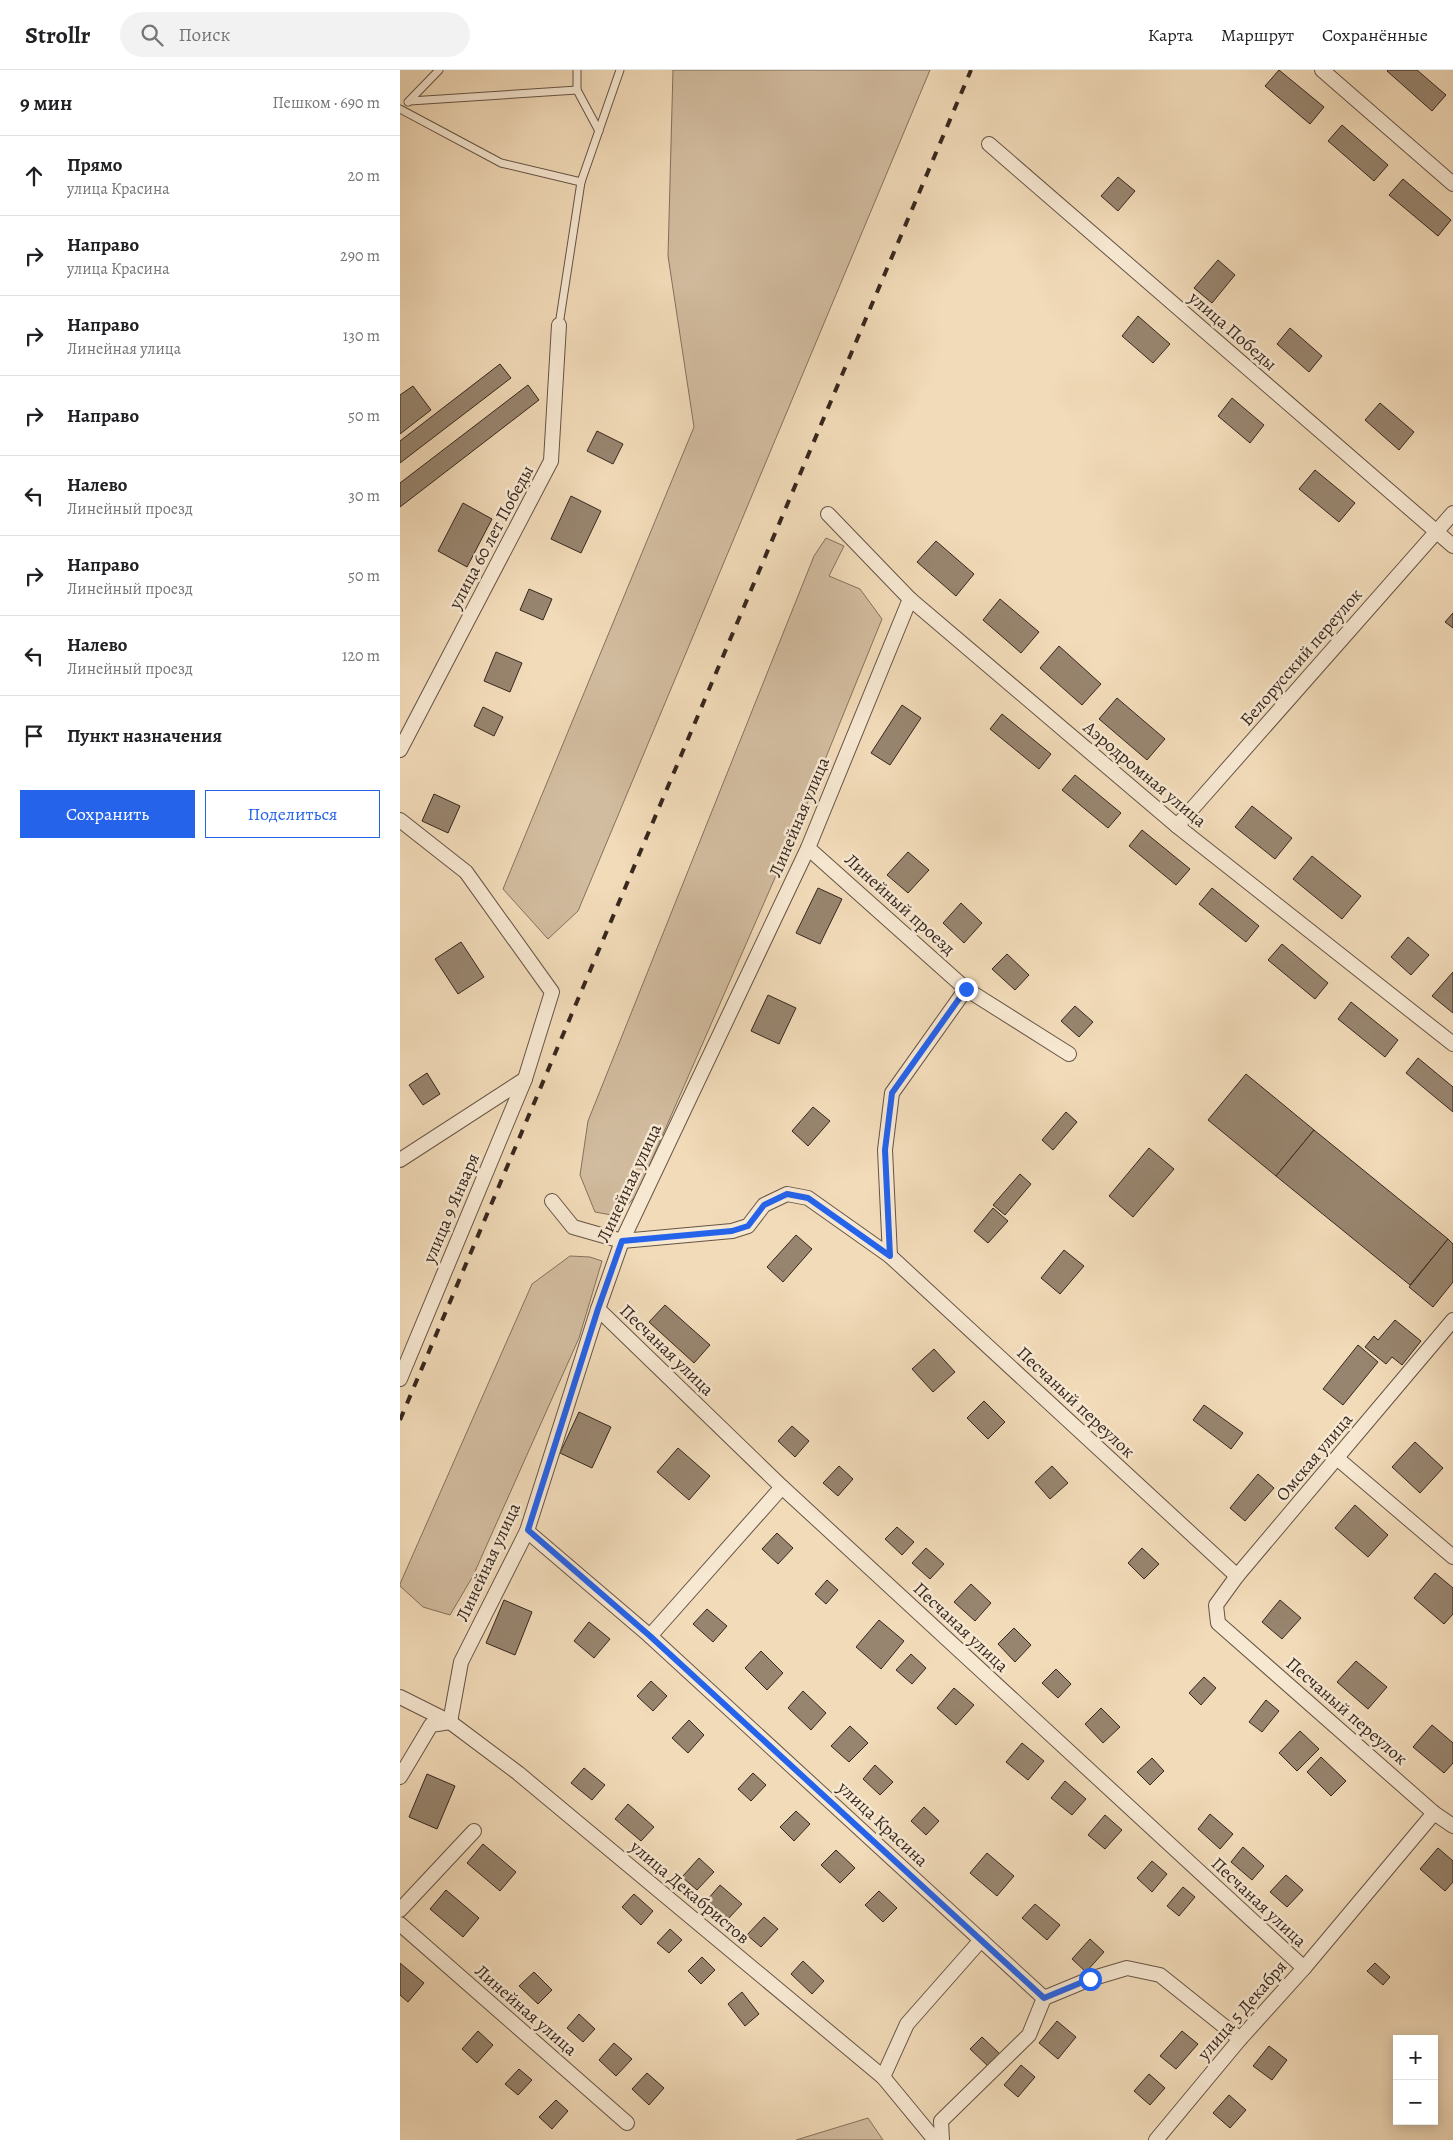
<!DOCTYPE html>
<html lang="ru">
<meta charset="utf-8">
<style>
body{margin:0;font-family:Alegreya,serif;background:#f2f2f2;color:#202124}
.controls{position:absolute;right:15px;bottom:15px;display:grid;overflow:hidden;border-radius:0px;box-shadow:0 2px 12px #0003}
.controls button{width:45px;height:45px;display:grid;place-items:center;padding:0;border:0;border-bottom:1px solid #e0e0e0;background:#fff;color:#202124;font:25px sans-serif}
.stop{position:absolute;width:15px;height:15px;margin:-11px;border:4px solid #2563eb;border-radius:50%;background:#fff}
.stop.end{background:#2563eb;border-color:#fff;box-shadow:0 1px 5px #0008}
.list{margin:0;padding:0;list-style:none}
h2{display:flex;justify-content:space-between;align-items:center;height:65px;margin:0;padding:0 20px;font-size:21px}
h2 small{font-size:16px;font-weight:400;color:#757577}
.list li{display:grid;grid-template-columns:32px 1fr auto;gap:15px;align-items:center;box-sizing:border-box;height:80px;padding:0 20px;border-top:1px solid #e0e0e0}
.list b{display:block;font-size:19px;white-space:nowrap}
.list p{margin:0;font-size:16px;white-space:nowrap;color:#757577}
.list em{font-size:16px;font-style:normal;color:#757577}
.actions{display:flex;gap:10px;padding:15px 20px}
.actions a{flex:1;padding:11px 0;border:1px solid #2563eb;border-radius:0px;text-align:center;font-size:18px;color:#2563eb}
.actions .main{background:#2563eb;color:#fff}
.icon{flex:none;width:28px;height:28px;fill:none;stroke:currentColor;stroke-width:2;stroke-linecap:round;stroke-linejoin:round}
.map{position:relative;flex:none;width:1053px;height:2070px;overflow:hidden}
header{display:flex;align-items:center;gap:30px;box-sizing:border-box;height:70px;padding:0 25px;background:#fff;border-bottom:1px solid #e0e0e0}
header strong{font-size:24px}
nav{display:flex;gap:28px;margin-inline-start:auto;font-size:18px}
.search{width:350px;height:45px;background:#f2f2f2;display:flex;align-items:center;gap:12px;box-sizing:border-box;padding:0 18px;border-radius:28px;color:#757577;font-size:19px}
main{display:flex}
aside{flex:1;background:#fff}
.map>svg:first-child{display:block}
</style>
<header>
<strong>Strollr</strong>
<div class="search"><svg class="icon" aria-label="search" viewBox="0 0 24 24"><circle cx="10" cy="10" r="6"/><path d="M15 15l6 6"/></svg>Поиск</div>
<nav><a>Карта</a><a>Маршрут</a><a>Сохранённые</a></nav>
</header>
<main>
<aside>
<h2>9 мин<small>Пешком · 690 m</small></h2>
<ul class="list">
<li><svg class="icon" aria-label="ahead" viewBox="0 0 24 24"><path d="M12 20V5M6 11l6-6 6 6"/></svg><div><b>Прямо</b><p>улица Красина</p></div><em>20 m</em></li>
<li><svg class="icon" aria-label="right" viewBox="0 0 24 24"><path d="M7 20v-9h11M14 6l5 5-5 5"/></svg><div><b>Направо</b><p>улица Красина</p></div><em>290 m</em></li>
<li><svg class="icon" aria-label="right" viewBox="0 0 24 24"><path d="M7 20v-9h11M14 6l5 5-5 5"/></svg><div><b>Направо</b><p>Линейная улица</p></div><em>130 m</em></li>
<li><svg class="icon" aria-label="right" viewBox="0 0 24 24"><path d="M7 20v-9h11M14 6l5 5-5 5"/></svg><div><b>Направо</b></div><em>50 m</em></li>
<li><svg class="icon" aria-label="left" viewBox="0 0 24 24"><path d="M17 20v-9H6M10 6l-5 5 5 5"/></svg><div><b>Налево</b><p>Линейный проезд</p></div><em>30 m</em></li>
<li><svg class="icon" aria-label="right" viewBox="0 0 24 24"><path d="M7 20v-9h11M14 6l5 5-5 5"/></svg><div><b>Направо</b><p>Линейный проезд</p></div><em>50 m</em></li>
<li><svg class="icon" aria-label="left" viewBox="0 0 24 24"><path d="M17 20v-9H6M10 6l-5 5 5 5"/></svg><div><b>Налево</b><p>Линейный проезд</p></div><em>120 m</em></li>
<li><svg class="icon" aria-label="arrive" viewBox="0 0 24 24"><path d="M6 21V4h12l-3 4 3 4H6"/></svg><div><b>Пункт назначения</b></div></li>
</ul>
<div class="actions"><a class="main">Сохранить</a><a>Поделиться</a></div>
</aside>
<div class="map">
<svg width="1053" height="2070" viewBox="0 0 1053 2070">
<rect width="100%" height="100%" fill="#f2dbb9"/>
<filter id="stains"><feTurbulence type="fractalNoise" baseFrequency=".004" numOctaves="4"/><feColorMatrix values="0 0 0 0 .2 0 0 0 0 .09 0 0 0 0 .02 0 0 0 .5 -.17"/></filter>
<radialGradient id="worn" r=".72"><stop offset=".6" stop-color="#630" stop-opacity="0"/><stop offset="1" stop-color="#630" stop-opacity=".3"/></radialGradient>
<g fill="#d2bc9f" stroke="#84725e">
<polygon points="273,0 530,0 178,841 148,869 103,819 294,357 268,186"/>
<polygon points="426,468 444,476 429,506 460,519 482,549 405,739 236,1126 217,1146 195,1142 180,1105 188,1051 414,486"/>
<polygon points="170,1186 190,1187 202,1191 179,1268 73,1506 50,1545 23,1537 0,1516 0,1514 132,1214"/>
<polygon points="468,2048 483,2070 396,2070"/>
</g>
<g fill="#98856f" stroke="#37271e">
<polygon points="879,0 924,37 910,54 865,16"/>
<polygon points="988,0 1017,0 1046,25 1032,41 987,1"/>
<polygon points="942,55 988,95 974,111 928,71"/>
<polygon points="718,107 735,121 718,141 701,126"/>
<polygon points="1003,109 1051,150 1038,166 989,125"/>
<polygon points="818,190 835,205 812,233 794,218"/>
<polygon points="738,246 770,274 753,293 722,266"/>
<polygon points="890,258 922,286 909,302 877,274"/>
<polygon points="100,294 111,308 0,393 0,371"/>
<polygon points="128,315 139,330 0,437 0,413"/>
<polygon points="13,316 31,340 0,364 0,325"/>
<polygon points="832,328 864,355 850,373 818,346"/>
<polygon points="980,333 1014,362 999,380 965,350"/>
<polygon points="197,361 223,374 213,394 187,381"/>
<polygon points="915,400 955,433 939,452 899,419"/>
<polygon points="171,426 201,441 181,483 151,469"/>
<polygon points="63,433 92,449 67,497 38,481"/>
<polygon points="536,471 574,504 556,526 517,492"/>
<polygon points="129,519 152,529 143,550 120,540"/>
<polygon points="600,529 639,562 621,583 583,550"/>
<polygon points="1053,543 1053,558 1045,552"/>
<polygon points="659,576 701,614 682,635 640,598"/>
<polygon points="96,582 122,593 110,622 84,611"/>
<polygon points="717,628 765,669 747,690 699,649"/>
<polygon points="502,635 521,648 490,695 471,683"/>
<polygon points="83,637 103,647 94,666 74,656"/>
<polygon points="602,644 651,684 639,699 590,659"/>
<polygon points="675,705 721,743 708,758 662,720"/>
<polygon points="34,724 60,736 48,763 22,751"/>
<polygon points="852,736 892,768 875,789 835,757"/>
<polygon points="742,760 790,799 776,815 729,776"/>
<polygon points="508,782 529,800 508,823 487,805"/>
<polygon points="912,786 961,826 942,849 893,809"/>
<polygon points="418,818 442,829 420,874 396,863"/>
<polygon points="812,818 859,856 846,872 799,834"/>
<polygon points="561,833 582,853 564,873 543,853"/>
<polygon points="1008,867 1029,885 1011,905 991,887"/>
<polygon points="61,872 84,907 58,924 35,889"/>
<polygon points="882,874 928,913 915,929 868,890"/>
<polygon points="607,884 629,905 615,920 592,899"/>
<polygon points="1053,902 1053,943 1032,926"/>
<polygon points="368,925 396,938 379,974 351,961"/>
<polygon points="951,932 998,970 985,987 938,949"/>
<polygon points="675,936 693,952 679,967 661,951"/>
<polygon points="1018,988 1053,1017 1053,1042 1006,1003"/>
<polygon points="27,1003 40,1024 23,1035 9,1015"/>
<polygon points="846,1004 914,1060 876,1106 808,1050"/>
<polygon points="413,1037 430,1051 408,1076 392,1061"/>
<polygon points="666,1042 677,1052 653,1080 642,1070"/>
<polygon points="914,1060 1048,1169 1010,1215 876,1106"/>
<polygon points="749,1078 774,1099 733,1147 709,1126"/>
<polygon points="620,1104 631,1114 605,1145 593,1135"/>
<polygon points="593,1138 608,1151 588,1173 574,1161"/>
<polygon points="396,1165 412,1179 383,1212 367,1197"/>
<polygon points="1048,1169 1053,1174 1053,1212 1033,1237 1009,1217"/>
<polygon points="664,1180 684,1196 660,1224 641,1208"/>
<polygon points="265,1235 310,1275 294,1293 249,1252"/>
<polygon points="995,1250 1021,1271 1002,1295 992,1287 986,1294 965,1277 974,1266 978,1270"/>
<polygon points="958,1275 978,1292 943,1335 923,1319"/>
<polygon points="534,1279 555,1302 533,1322 512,1299"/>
<polygon points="584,1331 605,1352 588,1369 567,1348"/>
<polygon points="804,1335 843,1363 831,1379 793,1350"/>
<polygon points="179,1342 211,1357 192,1398 160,1383"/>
<polygon points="392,1356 409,1371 395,1387 378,1371"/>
<polygon points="1015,1372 1043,1398 1020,1423 992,1397"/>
<polygon points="278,1378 310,1406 289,1430 257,1402"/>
<polygon points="439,1396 453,1409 438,1426 423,1413"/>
<polygon points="652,1396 668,1413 650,1429 635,1412"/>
<polygon points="858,1404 874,1418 845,1451 830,1438"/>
<polygon points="955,1435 988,1465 968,1487 935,1458"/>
<polygon points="497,1457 514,1472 502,1485 485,1469"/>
<polygon points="377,1463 393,1478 378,1494 362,1479"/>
<polygon points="526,1478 544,1494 530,1509 512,1493"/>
<polygon points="742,1478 759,1494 744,1509 728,1493"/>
<polygon points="1035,1503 1053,1518 1053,1544 1044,1554 1014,1528"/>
<polygon points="427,1510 438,1520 426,1534 415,1524"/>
<polygon points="571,1514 591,1533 575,1551 554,1532"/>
<polygon points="104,1530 132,1542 115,1585 86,1573"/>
<polygon points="880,1530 901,1548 882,1569 862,1552"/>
<polygon points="307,1539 327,1556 313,1572 293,1554"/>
<polygon points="479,1550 504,1571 481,1599 456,1577"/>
<polygon points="189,1552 210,1569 194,1588 174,1571"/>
<polygon points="614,1558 631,1575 615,1592 598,1574"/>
<polygon points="361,1581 383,1603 367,1620 345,1598"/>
<polygon points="511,1584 526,1598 512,1614 496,1600"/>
<polygon points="956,1591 987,1617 968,1639 937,1612"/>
<polygon points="656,1599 671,1614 658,1628 642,1613"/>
<polygon points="804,1607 816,1618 801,1635 789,1623"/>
<polygon points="251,1611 267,1626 253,1641 237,1626"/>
<polygon points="554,1618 574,1635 556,1655 537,1638"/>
<polygon points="403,1621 426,1643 411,1660 388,1638"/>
<polygon points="866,1630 879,1641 862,1662 849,1652"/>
<polygon points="701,1638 720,1657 703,1673 685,1654"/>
<polygon points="289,1650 304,1665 288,1683 272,1668"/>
<polygon points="1032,1655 1053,1673 1053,1693 1044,1703 1013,1677"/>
<polygon points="450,1656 468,1673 449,1692 431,1676"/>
<polygon points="900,1661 919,1679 897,1701 879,1683"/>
<polygon points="622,1673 644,1691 628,1710 606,1692"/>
<polygon points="921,1687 946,1711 931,1726 907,1702"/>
<polygon points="752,1688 764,1701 750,1715 737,1702"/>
<polygon points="475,1695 493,1712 480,1725 463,1709"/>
<polygon points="184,1698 205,1715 192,1730 171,1713"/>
<polygon points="353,1703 366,1715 351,1731 338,1719"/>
<polygon points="27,1704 55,1716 37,1759 9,1747"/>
<polygon points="665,1711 686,1729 672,1745 651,1728"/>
<polygon points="228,1734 254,1757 241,1771 215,1749"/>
<polygon points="524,1737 539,1751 526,1765 511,1751"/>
<polygon points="396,1741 410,1754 394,1771 380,1757"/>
<polygon points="810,1744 833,1764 820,1779 798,1759"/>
<polygon points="705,1745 722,1760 705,1779 688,1765"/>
<polygon points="83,1774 116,1802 100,1821 67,1793"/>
<polygon points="843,1777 864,1796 852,1810 831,1792"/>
<polygon points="1038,1778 1053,1791 1053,1812 1045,1821 1020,1799"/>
<polygon points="436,1780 455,1798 440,1813 421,1795"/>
<polygon points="587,1783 614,1806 597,1826 570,1803"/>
<polygon points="299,1788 314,1802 297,1820 282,1807"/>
<polygon points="752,1791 767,1804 752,1822 737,1808"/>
<polygon points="886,1805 903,1820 887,1837 870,1822"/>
<polygon points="320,1815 342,1834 328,1849 307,1830"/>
<polygon points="783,1817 795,1827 779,1846 767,1836"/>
<polygon points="46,1820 79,1848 63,1867 30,1839"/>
<polygon points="479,1821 497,1838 483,1852 465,1835"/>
<polygon points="234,1824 253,1841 241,1855 222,1837"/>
<polygon points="635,1834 660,1855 647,1870 622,1848"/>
<polygon points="364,1847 378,1859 361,1877 347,1865"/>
<polygon points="270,1859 282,1870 269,1883 257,1873"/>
<polygon points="690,1869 704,1882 686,1902 672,1889"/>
<polygon points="302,1887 315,1900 301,1914 288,1901"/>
<polygon points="403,1891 424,1911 412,1924 391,1904"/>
<polygon points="0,1893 24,1913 8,1932 0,1925"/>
<polygon points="975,1893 990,1907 983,1915 967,1901"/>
<polygon points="134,1902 152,1920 138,1934 119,1916"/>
<polygon points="342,1922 359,1944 345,1956 328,1934"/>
<polygon points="179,1944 195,1959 183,1972 167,1958"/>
<polygon points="657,1951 676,1967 658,1989 639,1973"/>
<polygon points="78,1961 93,1975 77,1993 62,1979"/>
<polygon points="782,1961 798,1974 776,1999 760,1986"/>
<polygon points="582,1967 600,1984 588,1996 570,1979"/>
<polygon points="214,1973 232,1989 216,2006 199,1990"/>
<polygon points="869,1976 887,1990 872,2010 853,1996"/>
<polygon points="621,1995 635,2007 618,2027 604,2015"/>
<polygon points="119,1999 132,2010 118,2025 105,2014"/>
<polygon points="247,2003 264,2018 249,2035 232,2019"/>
<polygon points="749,2004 765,2018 750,2035 734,2021"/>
<polygon points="829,2025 846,2040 830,2058 813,2043"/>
<polygon points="156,2030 168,2041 152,2059 139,2047"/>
</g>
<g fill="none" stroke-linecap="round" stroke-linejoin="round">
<defs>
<g id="service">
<polyline points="177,0 177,20 199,61"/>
<polyline points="10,31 177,20"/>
<polyline points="8,32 39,0"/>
<polyline points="0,39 101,93 181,112 159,255"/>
<polyline points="181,112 220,0"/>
</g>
<g id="minor">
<polyline points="922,0 1053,114"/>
<polyline points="589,74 1053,476"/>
<polyline points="428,444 510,529 777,756 1053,974"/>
<polyline points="0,680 151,391 159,255"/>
<polyline points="0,750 66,802 152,922 125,1009 0,1090"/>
<polyline points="777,756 1053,443"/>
<polyline points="408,778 566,919 669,984"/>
<polyline points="152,1131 173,1157 222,1171 332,1161 348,1156 364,1135 387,1124 408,1128 490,1186 485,1080 492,1023 566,919"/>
<polyline points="490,1186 837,1506"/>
<polyline points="198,1239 382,1417 904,1898"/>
<polyline points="1053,1250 837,1506 816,1535 818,1553 1034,1743 1053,1756"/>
<polyline points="0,1309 125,1009"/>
<polyline points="938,1389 1053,1487"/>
<polyline points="127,1461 250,1566 644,1928 690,1909 727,1898 760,1905 840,1969"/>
<polyline points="250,1566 382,1417"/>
<polyline points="0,1627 50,1652 118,1703 483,2007 535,2070"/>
<polyline points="0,1707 31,1655 50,1652 61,1592 127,1461 198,1239 222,1171 408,778 510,529"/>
<polyline points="0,1840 74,1761"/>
<polyline points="0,1854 227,2053"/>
<polyline points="483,2007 507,1954 581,1870"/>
<polyline points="542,2070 541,2051 629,1965 644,1928"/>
<polyline points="756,2070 840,1969 904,1898 1034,1743"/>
</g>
</defs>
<use href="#service" stroke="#665445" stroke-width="9"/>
<use href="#minor" stroke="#665445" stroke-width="16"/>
<use href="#service" stroke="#f7e8d2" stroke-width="7"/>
<use href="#minor" stroke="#f7e8d2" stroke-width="14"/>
<polyline stroke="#37271e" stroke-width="4" stroke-dasharray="9 9" stroke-linecap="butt" points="0,1350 571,0"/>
</g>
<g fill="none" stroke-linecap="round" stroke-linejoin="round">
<polyline stroke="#2563eb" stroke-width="6" points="566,919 492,1023 485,1080 490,1186 408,1128 387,1124 364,1135 348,1156 332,1161 222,1171 198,1239 128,1460 250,1566 644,1928 690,1909"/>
</g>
<g text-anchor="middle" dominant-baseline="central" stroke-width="5" stroke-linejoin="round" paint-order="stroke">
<g font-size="18" fill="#37271e" stroke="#f7e8d2">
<text transform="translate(833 261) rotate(41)">улица Победы</text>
<text transform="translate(91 467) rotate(-62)">улица 60 лет Победы</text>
<text transform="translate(901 587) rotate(-49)">Белорусский переулок</text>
<text transform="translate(745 704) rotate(40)">Аэродромная улица</text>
<text transform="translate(399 747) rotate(-67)">Линейная улица</text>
<text transform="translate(500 834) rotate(42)">Линейный проезд</text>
<text transform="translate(229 1113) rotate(-65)">Линейная улица</text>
<text transform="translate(51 1138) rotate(-67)">улица 9 Января</text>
<text transform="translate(267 1280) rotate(44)">Песчаная улица</text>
<text transform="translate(676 1332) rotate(43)">Песчаный переулок</text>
<text transform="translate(914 1387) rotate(-50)">Омская улица</text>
<text transform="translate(88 1492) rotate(-65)">Линейная улица</text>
<text transform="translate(561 1557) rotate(43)">Песчаная улица</text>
<text transform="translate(947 1641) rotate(41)">Песчаный переулок</text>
<text transform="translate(483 1754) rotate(43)">улица Красина</text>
<text transform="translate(290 1822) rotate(40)">улица Декабристов</text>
<text transform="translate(859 1832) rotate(43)">Песчаная улица</text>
<text transform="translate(126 1940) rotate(41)">Линейная улица</text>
<text transform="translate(842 1940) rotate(-49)">улица 5 Декабря</text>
</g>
</g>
<rect width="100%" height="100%" filter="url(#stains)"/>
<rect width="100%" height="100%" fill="url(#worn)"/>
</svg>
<div class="controls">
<button>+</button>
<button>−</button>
</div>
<div class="stop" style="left:690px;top:1909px"></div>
<div class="stop end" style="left:566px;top:919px"></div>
</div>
</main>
